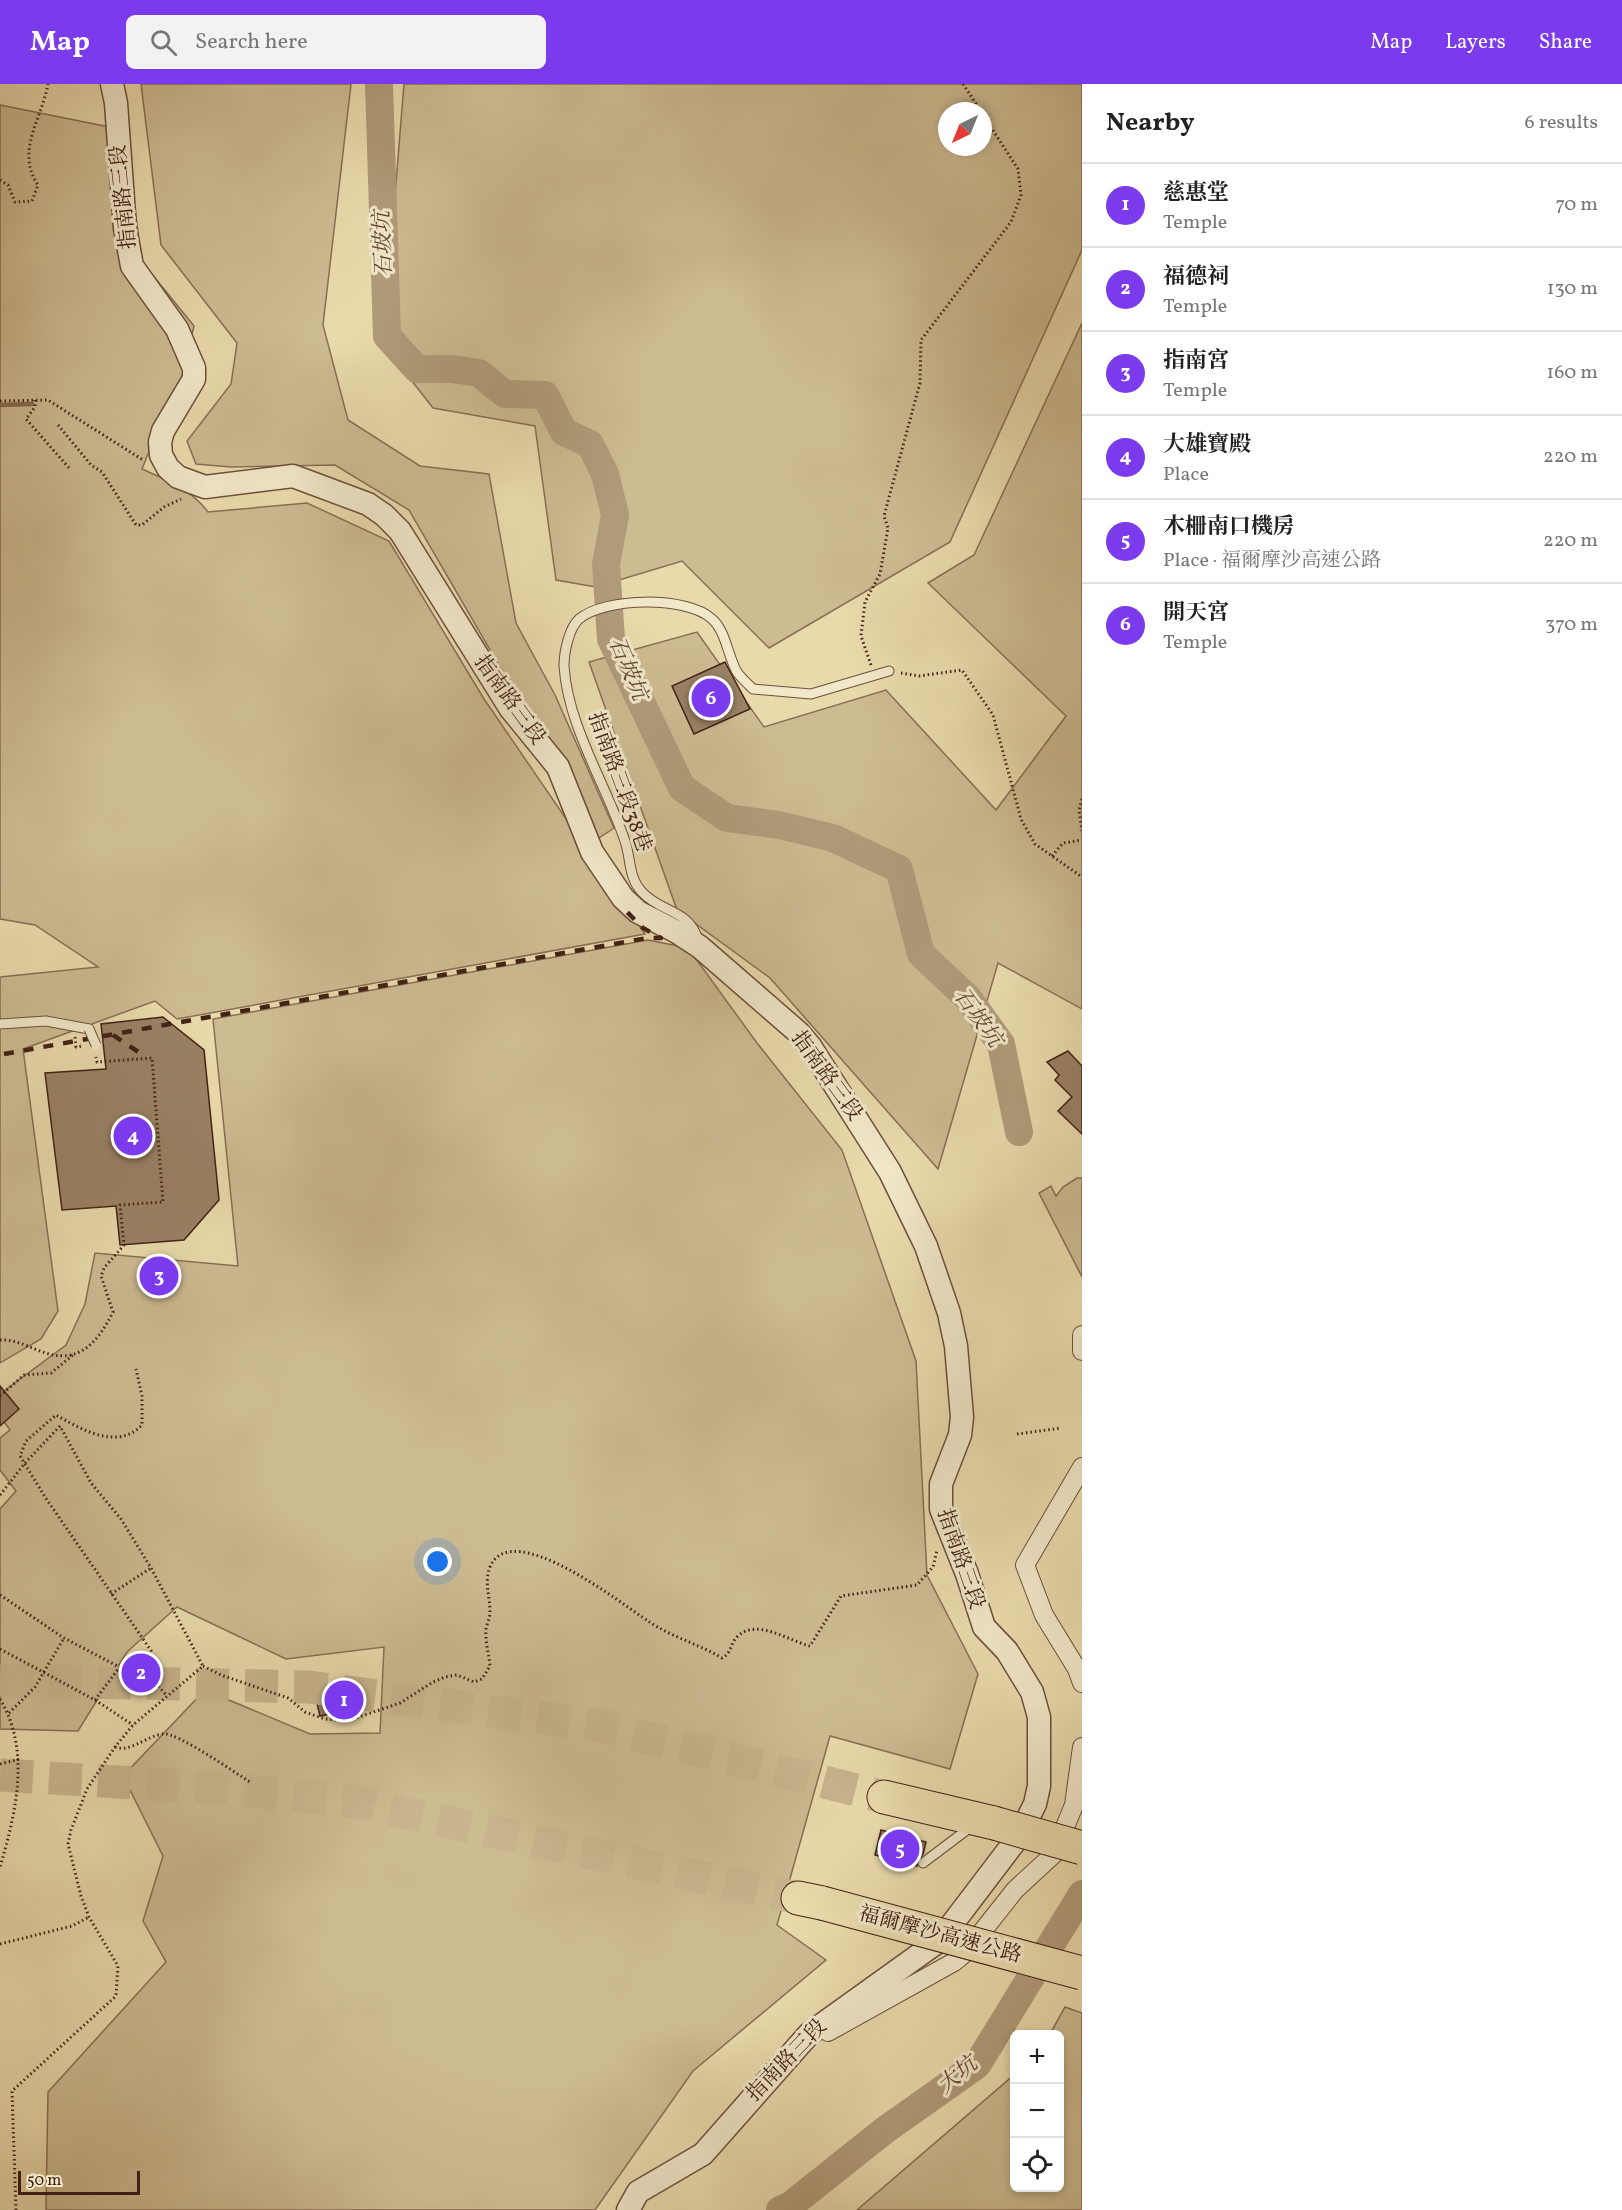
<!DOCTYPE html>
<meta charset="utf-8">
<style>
body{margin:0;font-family:Vollkorn,"Noto Serif TC",serif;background:#f2f2f2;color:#222}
.controls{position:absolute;right:18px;bottom:18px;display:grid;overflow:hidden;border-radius:9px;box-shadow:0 3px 9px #0003}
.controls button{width:54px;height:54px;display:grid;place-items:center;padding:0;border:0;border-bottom:2px solid #e0e0e0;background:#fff;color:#222;font:30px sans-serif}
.compass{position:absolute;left:938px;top:18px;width:54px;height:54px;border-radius:50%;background:#fff;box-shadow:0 3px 9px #0003;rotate:223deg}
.scale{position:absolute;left:18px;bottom:15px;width:122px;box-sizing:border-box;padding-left:6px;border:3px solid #422115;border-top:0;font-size:16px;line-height:21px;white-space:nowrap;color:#422115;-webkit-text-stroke:4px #f1e7c9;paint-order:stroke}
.you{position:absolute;left:438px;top:1478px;width:21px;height:21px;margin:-15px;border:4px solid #fff;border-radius:50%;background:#1a73e8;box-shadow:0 0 0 9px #1a73e833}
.badge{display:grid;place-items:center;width:39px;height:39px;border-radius:50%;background:#7c3aed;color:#fff;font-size:20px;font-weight:700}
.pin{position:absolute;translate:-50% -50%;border:3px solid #fff;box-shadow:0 2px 6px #0006}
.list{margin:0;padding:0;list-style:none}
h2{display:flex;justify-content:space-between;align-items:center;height:78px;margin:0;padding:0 24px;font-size:26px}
h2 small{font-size:20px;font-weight:400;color:#767676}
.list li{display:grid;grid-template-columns:39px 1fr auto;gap:18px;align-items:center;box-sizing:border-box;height:84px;padding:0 24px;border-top:2px solid #e0e0e0}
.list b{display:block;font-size:22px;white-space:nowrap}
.list p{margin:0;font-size:20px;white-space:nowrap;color:#767676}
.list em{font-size:20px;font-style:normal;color:#767676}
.icon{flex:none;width:33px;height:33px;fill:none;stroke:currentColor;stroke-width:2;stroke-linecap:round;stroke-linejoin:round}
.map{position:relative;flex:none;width:1082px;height:2126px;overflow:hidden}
header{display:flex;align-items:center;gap:36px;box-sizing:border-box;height:84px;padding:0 30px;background:#7c3aed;color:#fff}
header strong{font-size:28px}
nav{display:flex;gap:33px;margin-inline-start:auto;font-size:21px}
.search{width:420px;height:54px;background:#f2f2f2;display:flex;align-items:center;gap:15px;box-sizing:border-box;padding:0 21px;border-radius:9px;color:#767676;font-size:22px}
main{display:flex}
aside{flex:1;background:#fff}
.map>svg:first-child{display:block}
</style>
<header>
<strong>Map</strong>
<div class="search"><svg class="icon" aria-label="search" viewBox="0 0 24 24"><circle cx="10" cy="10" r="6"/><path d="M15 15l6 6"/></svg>Search here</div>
<nav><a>Map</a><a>Layers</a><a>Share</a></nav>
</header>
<main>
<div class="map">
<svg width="1082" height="2126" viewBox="0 0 1082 2126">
<rect width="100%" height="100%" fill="#e9daac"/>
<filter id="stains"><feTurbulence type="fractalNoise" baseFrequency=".00333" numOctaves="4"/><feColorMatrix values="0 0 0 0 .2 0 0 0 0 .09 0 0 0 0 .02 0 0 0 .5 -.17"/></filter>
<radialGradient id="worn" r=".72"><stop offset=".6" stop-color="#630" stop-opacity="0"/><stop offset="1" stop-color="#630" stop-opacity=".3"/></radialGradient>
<g fill="#cdbb92" stroke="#886e54" stroke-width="1.5" fill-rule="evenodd">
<polygon points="141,0 351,0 323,241 348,336 420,382 489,390 516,539 555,611 614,744 599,754 409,426 335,381 231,383 196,380 187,357 231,300 237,259 161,161"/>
<path d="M404,0H1082V166L950,458L769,564L682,477L596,503L556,496L535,342L433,324L383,260ZM947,27H983V63H947Z"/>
<path d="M0,21L124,46L142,178L194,242L177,315L160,340L142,385C167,396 192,406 208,428L307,419L389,457L484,615L645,850L177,935L155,917L23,965L58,1227L41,1255L0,1279V893L98,883L35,841L0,835Z"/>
<polygon points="1082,239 1082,925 998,879 938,1085 770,894 677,826 589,578 697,548 764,643 886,606 996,726 1066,632 928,499 974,471"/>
<polygon points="648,856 683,863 691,868 757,959 842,1066 916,1277 927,1491 978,1590 950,1685 830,1652 777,1841 826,1876 693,1987 595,2126 46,2126 48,2008 166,1878 143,1837 163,1772 123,1692 205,1606 310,1650 380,1649 384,1563 286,1575 177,1523 127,1568 78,1647 0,1645 0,1425 16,1407 0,1386 0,1354 10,1346 0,1332 0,1310 66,1261 85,1220 95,1169 238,1182 213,935"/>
<polygon points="1077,1094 1082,1094 1082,1193 1039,1109 1051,1102 1056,1112 1063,1103"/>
<polygon points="1065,1923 1082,1929 1082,2126 857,2126 1014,1991 1014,2104 1060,2104 1060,1950 1050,1950"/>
</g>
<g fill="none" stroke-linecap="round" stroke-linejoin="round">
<polyline stroke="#846a51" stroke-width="4.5" points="0,321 32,320"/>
<g stroke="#b09b79" stroke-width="28">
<polyline points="379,0 387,252 417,285 452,285 479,289 505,310 545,311 564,348 590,360 605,390 615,431 606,480 611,555 682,704 727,734 779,741 833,754 899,785 921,870 968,914 1001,960 1019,1048"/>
<polyline points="780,2126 791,2121 885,2046 977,1981 1082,1810"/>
</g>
</g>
<g fill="#998164" stroke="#422115" stroke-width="1.5">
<polygon points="725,578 750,625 694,650 672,602"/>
<polygon points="163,933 204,966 219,1116 184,1156 120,1161 116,1122 62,1126 45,989 106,985 101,940"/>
<polygon points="1068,967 1082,982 1082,1050 1058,1027 1072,1013 1055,996 1059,991 1047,978"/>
<polygon points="0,1302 19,1325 0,1342"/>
<polygon points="368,1600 372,1621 320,1632 315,1611"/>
<polygon points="881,1746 926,1758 923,1770 917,1777 917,1782 875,1771"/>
</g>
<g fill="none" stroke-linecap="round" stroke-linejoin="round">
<g stroke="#c8b58e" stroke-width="33" stroke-dasharray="33 16" stroke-linecap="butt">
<polyline points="0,1596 309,1603 598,1641 884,1713"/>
<polyline points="0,1691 219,1704 352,1717 798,1814"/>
</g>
<defs>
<g id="service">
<path d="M698,856C689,825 661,829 642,808C628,793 631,774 625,757C606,700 568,643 564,582C564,568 569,544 579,535C606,513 687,512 712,535C726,547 728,573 737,588C741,594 748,600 753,605L811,610L889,587"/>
<polyline points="0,940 46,937 89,945"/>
<polyline points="923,1779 972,1742"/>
</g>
<g id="minor">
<polyline points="1082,1251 1082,1267"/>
<polyline points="1082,1383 1025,1481 1044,1531 1077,1585 1082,1599"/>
<polyline points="828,1948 954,1878 966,1868 1015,1806 1054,1770 1074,1721 1082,1663"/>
</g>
<polyline id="tertiary" points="112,0 116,19 125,144 132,182 177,245 194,284 194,295 163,347 160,358 161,371 168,384 178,393 205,403 293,392 368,420 384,431 400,447 510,624 558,683 592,768 623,814 638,828 677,848 700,863 799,949 810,962 890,1088 926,1162 949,1229 956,1262 962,1333 960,1351 941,1400 941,1425 967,1490 984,1543 1007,1567 1032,1608 1039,1633 1039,1702 1035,1720 1019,1752 940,1856 809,1950 703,2070 638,2108 628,2126"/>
<g id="motorway">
<polyline points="884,1713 994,1739"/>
<polyline points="798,1814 822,1819"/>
</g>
</defs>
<use href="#service" stroke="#6c4f3b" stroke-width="11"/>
<use href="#minor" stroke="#6c4f3b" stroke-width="20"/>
<use href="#tertiary" stroke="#6c4f3b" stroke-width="25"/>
<use href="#motorway" stroke="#422115" stroke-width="35"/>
<g stroke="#422115" stroke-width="3" stroke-dasharray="1.5 3" stroke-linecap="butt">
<polyline points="963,0 981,27"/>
<path d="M0,96L8,101L15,118L32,117L38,101C15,67 42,35 48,0"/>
<polyline points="35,316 35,323 26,335 70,385"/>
<polyline points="0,317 48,316 143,376"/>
<polyline points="58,341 91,381 102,388 136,441 142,441 164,423 181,415"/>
<polyline points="871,581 861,552 865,518 880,490 888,444 884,432 920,299 921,256 1011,138 1021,111 1018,85 983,31"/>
<polyline points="901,589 919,592 962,586 993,631 1021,735 1035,760 1082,793"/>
<polyline points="1082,715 1079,726 1082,747"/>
<polyline points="1052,772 1063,759 1082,756"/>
<polyline points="75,953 76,963 83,962"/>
<path d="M0,1256C18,1255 33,1266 49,1270C82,1279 100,1254 113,1228L101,1192L104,1184L124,1161L120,1121L163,1118L152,974L97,978L96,973"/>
<polyline points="0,1312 24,1291 51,1289 73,1271"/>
<polyline points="1017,1350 1061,1344"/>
<polyline points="0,1411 25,1379 60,1342 91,1399 121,1435 151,1484 203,1582"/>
<polyline points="111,1510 151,1484"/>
<polyline points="0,1511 64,1554 144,1596 149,1591 167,1612"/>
<polyline points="0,1565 95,1616 133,1641"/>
<path d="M203,1582L221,1591L288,1614L305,1628L325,1635L347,1637L400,1619L433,1598L445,1593L457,1591L474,1598L482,1595L490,1582C489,1570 485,1558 486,1545C487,1539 490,1534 490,1528C490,1512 484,1498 490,1483C511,1432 623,1521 648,1537C671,1553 699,1560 722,1574C732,1569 730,1559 738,1552C757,1534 789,1557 810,1562L841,1512L917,1501L933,1483L937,1466"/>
<path d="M127,1586L152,1568L45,1413L20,1372L26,1357L56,1331C81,1345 117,1367 142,1341V1312L136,1285"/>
<path d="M0,1615C31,1666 16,1729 0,1783"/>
<polyline points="95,1616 119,1584"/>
<polyline points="9,1629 35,1603 64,1554"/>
<path d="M115,1663C131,1669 147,1651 164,1650C178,1649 234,1688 250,1698"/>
<polyline points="0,1680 20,1675"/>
<polyline points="0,1860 72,1842 89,1833"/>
<polyline points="16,2126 12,2007 116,1912 118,1882 89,1833 81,1812 68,1760 71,1746 87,1705 115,1663 133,1641 203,1582"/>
</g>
<use href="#service" stroke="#f1e7c9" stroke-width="9"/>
<use href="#minor" stroke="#f1e7c9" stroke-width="18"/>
<use href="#tertiary" stroke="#f1e7c9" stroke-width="22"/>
<use href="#motorway" stroke="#e9daac" stroke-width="33"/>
<g stroke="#422115" stroke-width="4.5" stroke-dasharray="10 10" stroke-linecap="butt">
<polyline points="113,951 140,969"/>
<polyline points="4,970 647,854 661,854 643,844 626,827"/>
</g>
<defs>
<polyline id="service-bridge" points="89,945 96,961"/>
<g id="motorway-bridge">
<polyline points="994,1739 1082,1764"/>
<polyline points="822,1819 1082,1889"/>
</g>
</defs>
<use href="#service-bridge" stroke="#6c4f3b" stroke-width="11" stroke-linecap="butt"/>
<use href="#motorway-bridge" stroke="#422115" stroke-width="35" stroke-linecap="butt"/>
<use href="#service-bridge" stroke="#f1e7c9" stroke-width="9"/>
<use href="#motorway-bridge" stroke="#e9daac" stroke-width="33"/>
</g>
<g text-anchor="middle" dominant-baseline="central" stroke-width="6" stroke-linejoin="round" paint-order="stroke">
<g font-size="21" fill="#422115" stroke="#f1e7c9">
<text transform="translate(124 113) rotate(-96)">指南路三段</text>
<text transform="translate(509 616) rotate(54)">指南路三段</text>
<text transform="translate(619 698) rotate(70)">指南路三段38巷</text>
<text transform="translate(826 992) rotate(54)">指南路三段</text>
<text transform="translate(960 1475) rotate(71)">指南路三段</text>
<text transform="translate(940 1851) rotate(15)">福爾摩沙高速公路</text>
<text transform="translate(787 1977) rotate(-46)">指南路三段</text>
</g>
<g font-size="22" font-style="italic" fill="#634633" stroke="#f1e7c9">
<text transform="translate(384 160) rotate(-92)">石坡坑</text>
<text transform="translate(627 585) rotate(67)">石坡坑</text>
<text transform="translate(977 934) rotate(54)">石坡坑</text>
<text transform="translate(958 1992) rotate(-40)">大坑</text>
</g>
</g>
<rect width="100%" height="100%" filter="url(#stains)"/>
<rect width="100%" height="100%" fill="url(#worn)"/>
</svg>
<div class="controls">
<button>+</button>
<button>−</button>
<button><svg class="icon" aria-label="locate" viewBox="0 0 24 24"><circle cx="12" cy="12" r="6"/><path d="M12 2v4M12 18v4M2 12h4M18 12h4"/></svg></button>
</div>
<svg class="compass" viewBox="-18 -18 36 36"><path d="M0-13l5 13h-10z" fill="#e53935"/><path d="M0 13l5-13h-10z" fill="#767676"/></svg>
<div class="scale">50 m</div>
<div class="you"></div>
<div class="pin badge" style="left:344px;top:1616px">1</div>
<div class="pin badge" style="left:141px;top:1589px">2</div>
<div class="pin badge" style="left:159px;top:1192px">3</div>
<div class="pin badge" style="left:133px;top:1052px">4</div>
<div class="pin badge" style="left:900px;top:1765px">5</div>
<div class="pin badge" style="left:711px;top:614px">6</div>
</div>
<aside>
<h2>Nearby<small>6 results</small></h2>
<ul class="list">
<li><span class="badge">1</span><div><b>慈惠堂</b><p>Temple</p></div><em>70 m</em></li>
<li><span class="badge">2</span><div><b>福德祠</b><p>Temple</p></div><em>130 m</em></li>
<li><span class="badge">3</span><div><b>指南宮</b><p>Temple</p></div><em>160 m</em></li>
<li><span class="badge">4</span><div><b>大雄寶殿</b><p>Place</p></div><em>220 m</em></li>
<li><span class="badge">5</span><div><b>木柵南口機房</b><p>Place · 福爾摩沙高速公路</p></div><em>220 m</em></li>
<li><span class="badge">6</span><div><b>開天宮</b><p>Temple</p></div><em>370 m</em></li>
</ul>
</aside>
</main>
